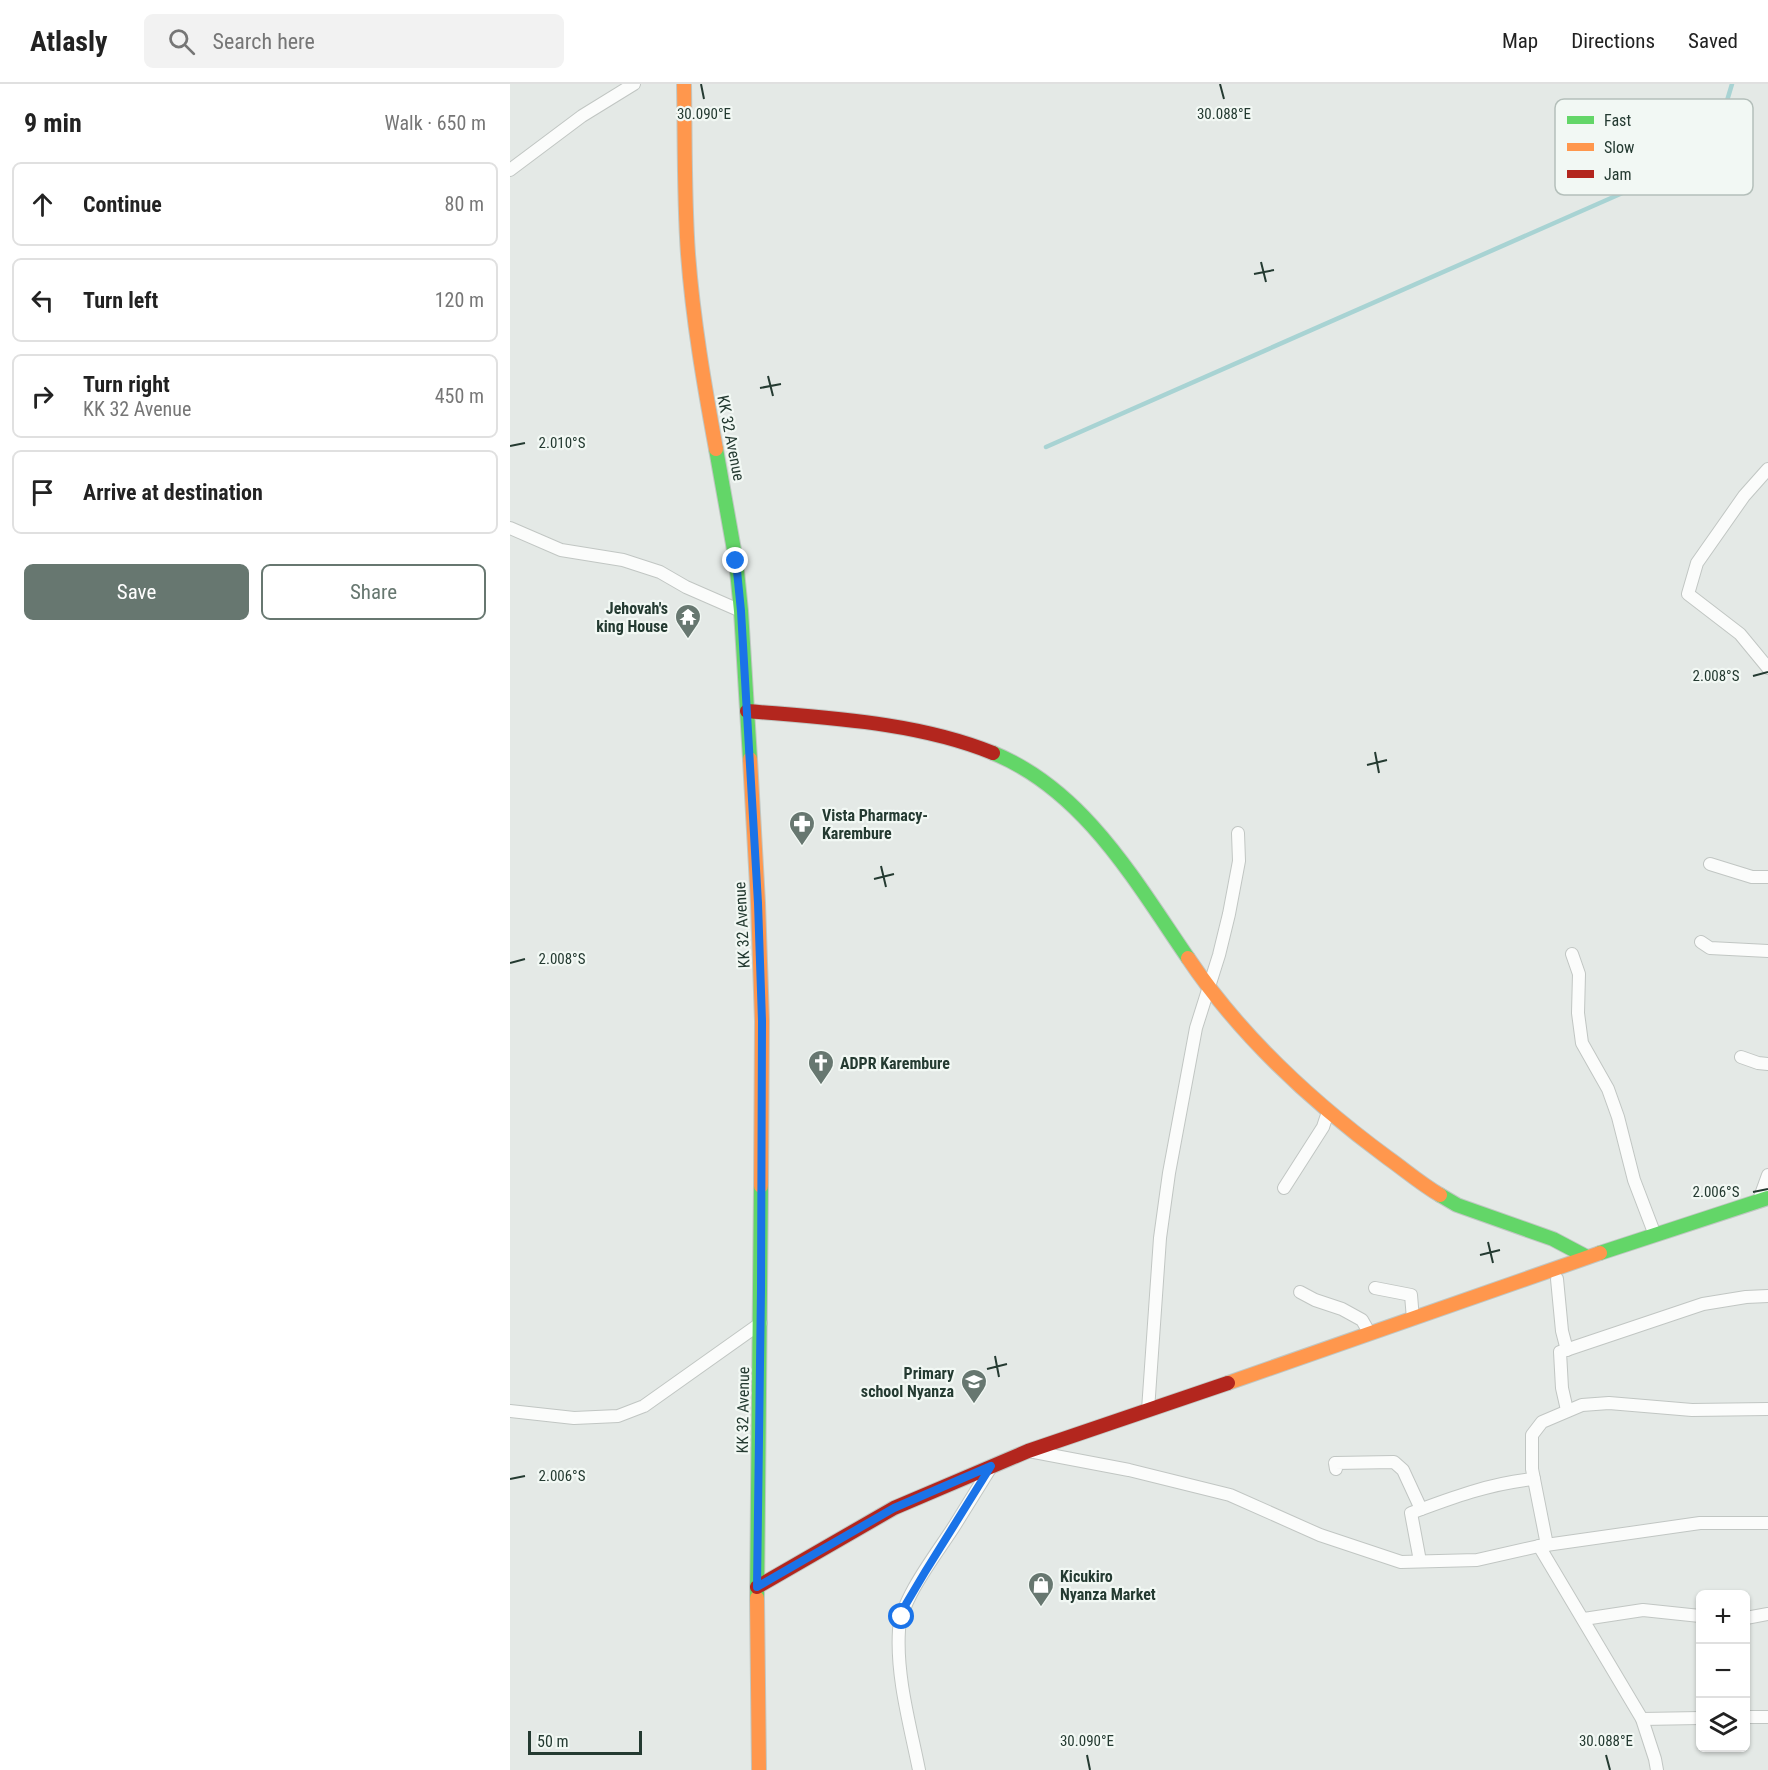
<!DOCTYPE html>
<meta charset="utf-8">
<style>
body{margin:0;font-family:"Roboto Condensed",sans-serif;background:#f2f2f2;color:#222}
.controls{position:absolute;right:18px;bottom:18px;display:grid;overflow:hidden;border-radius:9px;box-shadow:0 2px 4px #0004}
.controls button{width:54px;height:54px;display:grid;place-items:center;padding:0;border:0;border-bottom:2px solid #e0e0e0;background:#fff;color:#222;font:30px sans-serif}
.scale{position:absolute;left:18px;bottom:15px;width:114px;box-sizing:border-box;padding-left:6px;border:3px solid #243a31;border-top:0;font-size:16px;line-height:21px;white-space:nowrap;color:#243a31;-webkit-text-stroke:4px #f2f8f4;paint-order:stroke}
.stop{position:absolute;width:18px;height:18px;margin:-14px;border:4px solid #1a73e8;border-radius:50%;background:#fff}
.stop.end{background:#1a73e8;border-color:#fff;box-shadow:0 2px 6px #0008}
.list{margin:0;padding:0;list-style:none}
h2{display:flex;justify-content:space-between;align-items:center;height:78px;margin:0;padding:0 24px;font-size:26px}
h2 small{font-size:20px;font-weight:400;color:#767676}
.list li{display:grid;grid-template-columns:39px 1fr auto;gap:18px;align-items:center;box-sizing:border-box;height:84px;margin:0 12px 12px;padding:0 12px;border:2px solid #e0e0e0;border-radius:9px}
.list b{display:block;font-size:22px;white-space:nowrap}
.list p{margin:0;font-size:20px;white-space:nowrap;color:#767676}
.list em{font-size:20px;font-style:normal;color:#767676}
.actions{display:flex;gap:12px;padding:18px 24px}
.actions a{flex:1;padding:14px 0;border:2px solid #677770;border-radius:9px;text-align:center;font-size:21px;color:#677770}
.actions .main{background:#677770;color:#fff}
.icon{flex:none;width:33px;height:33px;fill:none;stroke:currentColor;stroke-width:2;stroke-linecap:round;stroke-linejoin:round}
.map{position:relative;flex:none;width:1258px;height:1686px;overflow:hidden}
header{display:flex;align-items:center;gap:36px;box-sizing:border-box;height:84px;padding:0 30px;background:#fff;border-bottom:2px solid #e0e0e0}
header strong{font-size:28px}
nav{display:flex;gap:33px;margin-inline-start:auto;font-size:21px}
.search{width:420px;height:54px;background:#f2f2f2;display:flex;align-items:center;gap:15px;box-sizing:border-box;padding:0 21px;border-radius:9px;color:#767676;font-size:22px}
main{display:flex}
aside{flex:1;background:#fff}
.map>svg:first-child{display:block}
</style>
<header>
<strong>Atlasly</strong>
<div class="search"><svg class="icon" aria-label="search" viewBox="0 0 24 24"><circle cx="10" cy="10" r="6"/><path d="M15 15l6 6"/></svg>Search here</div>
<nav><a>Map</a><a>Directions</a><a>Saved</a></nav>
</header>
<main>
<aside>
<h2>9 min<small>Walk · 650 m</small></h2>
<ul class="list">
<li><svg class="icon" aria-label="ahead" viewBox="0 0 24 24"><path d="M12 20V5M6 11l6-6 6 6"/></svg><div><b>Continue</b></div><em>80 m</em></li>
<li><svg class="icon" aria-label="left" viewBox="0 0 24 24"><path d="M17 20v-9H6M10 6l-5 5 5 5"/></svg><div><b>Turn left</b></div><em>120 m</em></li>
<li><svg class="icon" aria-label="right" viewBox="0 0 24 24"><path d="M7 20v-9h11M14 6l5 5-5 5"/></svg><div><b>Turn right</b><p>KK 32 Avenue</p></div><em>450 m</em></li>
<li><svg class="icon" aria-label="arrive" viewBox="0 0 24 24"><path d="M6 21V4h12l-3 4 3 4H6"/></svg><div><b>Arrive at destination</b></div></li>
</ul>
<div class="actions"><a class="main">Save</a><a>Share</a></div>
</aside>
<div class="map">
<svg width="1258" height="1686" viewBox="0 0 1258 1686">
<rect width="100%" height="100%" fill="#e4e9e6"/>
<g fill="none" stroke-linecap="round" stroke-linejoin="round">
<polyline stroke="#a8d3d3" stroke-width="4.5" points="536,363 1201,70 1222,0"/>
<defs>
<g id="street">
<polyline points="0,86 72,32 124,0"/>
<polyline points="1258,385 1234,412 1187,479 1178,510 1230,550 1258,584"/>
<polyline points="0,444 51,466 113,476 150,488 176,503 231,527"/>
<polyline points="1200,780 1242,793 1258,793"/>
<polyline points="1191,858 1200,864 1258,867"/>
<polyline points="1062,870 1069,890 1068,929 1072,959 1098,1005 1108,1033 1124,1096 1145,1151"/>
<polyline points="1231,973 1248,979 1258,980"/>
<polyline points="774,1104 813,1043 818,1028"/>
<polyline points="1249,1116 1258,1091"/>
<polyline points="1047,1195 1052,1247 1057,1266"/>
<polyline points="865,1204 901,1211 903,1235"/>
<polyline points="790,1208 805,1216 832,1225 852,1236 860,1250"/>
<polyline points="638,1326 650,1154 659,1089 686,944 709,871 719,830 729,777 728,749"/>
<polyline points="1057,1326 1052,1304 1050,1268 1193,1220 1236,1213 1258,1212"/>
<polyline points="0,1327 64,1334 108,1332 134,1322 251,1239"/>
<polyline points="519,1367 619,1386 720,1411 810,1451 891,1478 967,1476 1029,1462 1190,1439 1258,1439"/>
<polyline points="826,1385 825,1379 884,1378 893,1386 911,1425"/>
<polyline points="1037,1461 1022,1385 1022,1351 1032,1338 1072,1321 1099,1319 1182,1326 1258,1325"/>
<polyline points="1029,1462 1132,1635 1145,1675 1147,1686"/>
<path d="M910,1477L901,1429C941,1414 981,1399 1024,1395"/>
<polyline points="1236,1534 1258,1530"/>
<polyline points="1074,1535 1133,1526 1190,1532"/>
<polyline points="1236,1633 1258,1633"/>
<polyline points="1132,1635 1190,1634"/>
<path d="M409,1686C400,1641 386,1592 389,1546C391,1514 428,1468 445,1441C457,1422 469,1402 481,1383"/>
</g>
<g id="fast">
<polyline points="206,365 226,477 231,527 240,675"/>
<path d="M483,669C574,706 625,797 678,874"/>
<polyline points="930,1111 947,1121 1043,1155 1077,1173"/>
<polyline points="1090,1169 1258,1114"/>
<polyline points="247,1514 251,1102"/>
</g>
<g id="slow">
<path d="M174,0C175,56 174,113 178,170C183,236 194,300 206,365"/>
<polyline points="240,675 248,819 252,937 251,1102"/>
<path d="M678,874C731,953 802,1018 878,1074C895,1086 911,1100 930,1111"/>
<polyline points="718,1299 1090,1169"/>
<polyline points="247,1514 249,1686"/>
</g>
<g id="jam">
<path d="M237,627C318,634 407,638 483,669"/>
<polyline points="247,1503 384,1424 518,1367 718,1299"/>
</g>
</defs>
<use href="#street" stroke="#c1c6c3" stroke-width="14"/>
<use href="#fast" stroke="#c0c7c3" stroke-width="16"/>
<use href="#slow" stroke="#c0c7c3" stroke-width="16"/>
<use href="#jam" stroke="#c0c7c3" stroke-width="16"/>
<use href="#street" stroke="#fbfcfb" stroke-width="12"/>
<use href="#fast" stroke="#63d668" stroke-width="14"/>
<use href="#slow" stroke="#ff974d" stroke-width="14"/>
<use href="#jam" stroke="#b3261e" stroke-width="14"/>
</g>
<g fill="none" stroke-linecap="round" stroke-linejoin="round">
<polyline stroke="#1a73e8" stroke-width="8" points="226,477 231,527 248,819 252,937 251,1205 247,1503 384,1424 481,1382 415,1488 396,1520 392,1533"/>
</g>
<path fill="none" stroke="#243a31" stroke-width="2" d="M191,0L194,15M710,0L714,15M751,178L756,198M744,190L764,186M258,292L263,312M250,304L271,300M0,362L15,359M1243,592L1258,588M865,668L869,689M857,681L877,676M371,782L376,803M364,795L384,790M0,879L15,875M1243,1108L1258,1105M978,1158L983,1179M970,1171L990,1166M485,1272L489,1293M477,1285L497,1280M0,1395L15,1392M577,1671L580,1686M1096,1671L1100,1686"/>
<defs>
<symbol id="temple-pin" viewBox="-11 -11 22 30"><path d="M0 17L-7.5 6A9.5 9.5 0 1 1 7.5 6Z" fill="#677770" stroke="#f2f8f4"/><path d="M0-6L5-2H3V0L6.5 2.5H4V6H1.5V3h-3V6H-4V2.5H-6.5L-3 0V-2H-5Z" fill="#fff"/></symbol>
<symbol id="pharmacy-pin" viewBox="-11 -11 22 30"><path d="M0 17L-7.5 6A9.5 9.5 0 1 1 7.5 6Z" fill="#677770" stroke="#f2f8f4"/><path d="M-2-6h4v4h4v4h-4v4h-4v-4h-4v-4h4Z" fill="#fff"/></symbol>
<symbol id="church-pin" viewBox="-11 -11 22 30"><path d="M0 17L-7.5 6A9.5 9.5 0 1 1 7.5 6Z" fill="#677770" stroke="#f2f8f4"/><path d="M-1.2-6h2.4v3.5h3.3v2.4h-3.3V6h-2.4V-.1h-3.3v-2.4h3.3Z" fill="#fff"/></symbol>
<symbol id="school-pin" viewBox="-11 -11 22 30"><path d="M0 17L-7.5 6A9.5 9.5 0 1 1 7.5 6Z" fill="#677770" stroke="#f2f8f4"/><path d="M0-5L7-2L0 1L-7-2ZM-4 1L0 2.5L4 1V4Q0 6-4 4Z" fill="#fff"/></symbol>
<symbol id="shop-pin" viewBox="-11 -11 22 30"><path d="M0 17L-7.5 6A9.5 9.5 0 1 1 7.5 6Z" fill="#677770" stroke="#f2f8f4"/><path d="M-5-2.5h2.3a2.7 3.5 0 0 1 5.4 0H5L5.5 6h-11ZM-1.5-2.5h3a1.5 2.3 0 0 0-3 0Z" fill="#fff"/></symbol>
</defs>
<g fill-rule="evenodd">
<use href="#temple-pin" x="163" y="518" width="30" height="40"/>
<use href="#pharmacy-pin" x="277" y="725" width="30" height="40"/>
<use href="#church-pin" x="296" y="964" width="30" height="40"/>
<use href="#school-pin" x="449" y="1283" width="30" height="40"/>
<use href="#shop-pin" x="516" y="1486" width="30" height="40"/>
</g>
<g text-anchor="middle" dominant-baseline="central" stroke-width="4.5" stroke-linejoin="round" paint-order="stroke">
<g font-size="16" fill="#243a31" stroke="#f2f8f4">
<text transform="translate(221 354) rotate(79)">KK 32 Avenue</text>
<text transform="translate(232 841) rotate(-93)">KK 32 Avenue</text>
<text transform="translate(233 1326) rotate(-89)">KK 32 Avenue</text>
</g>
<g font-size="16" font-weight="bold" fill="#243a31" stroke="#f2f8f4" text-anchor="start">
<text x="158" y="524" text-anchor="end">Jehovah's<tspan x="158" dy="18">king House</tspan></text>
<text x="312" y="731">Vista Pharmacy-<tspan x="312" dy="18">Karembure</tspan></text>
<text x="330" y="979">ADPR Karembure</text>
<text x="444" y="1289" text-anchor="end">Primary<tspan x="444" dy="18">school Nyanza</tspan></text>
<text x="550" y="1492">Kicukiro<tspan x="550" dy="18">Nyanza Market</tspan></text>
</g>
</g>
<rect x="1045" y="15" width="198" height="96" rx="9" fill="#f2f8f4" stroke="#b4bfba" stroke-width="1.5"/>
<rect x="1057" y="32" width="27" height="8" fill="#63d668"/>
<rect x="1057" y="59" width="27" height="8" fill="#ff974d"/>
<rect x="1057" y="86" width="27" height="8" fill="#b3261e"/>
<g font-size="16" fill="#243a31">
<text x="1094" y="42">Fast</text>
<text x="1094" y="69">Slow</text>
<text x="1094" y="96">Jam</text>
</g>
<g font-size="15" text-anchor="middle" fill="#243a31" stroke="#f2f8f4" stroke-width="4.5" stroke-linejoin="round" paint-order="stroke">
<text x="194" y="35">30.090°E</text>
<text x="714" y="35">30.088°E</text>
<text x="52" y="364">2.010°S</text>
<text x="1206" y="597">2.008°S</text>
<text x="52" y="880">2.008°S</text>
<text x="1206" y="1113">2.006°S</text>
<text x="52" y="1397">2.006°S</text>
<text x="577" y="1662">30.090°E</text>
<text x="1096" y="1662">30.088°E</text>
</g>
</svg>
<div class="controls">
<button>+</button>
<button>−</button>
<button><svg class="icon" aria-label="layers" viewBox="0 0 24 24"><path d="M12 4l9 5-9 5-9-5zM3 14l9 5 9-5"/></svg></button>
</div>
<div class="scale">50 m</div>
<div class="stop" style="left:392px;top:1533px"></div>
<div class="stop end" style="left:226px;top:477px"></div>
</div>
</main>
